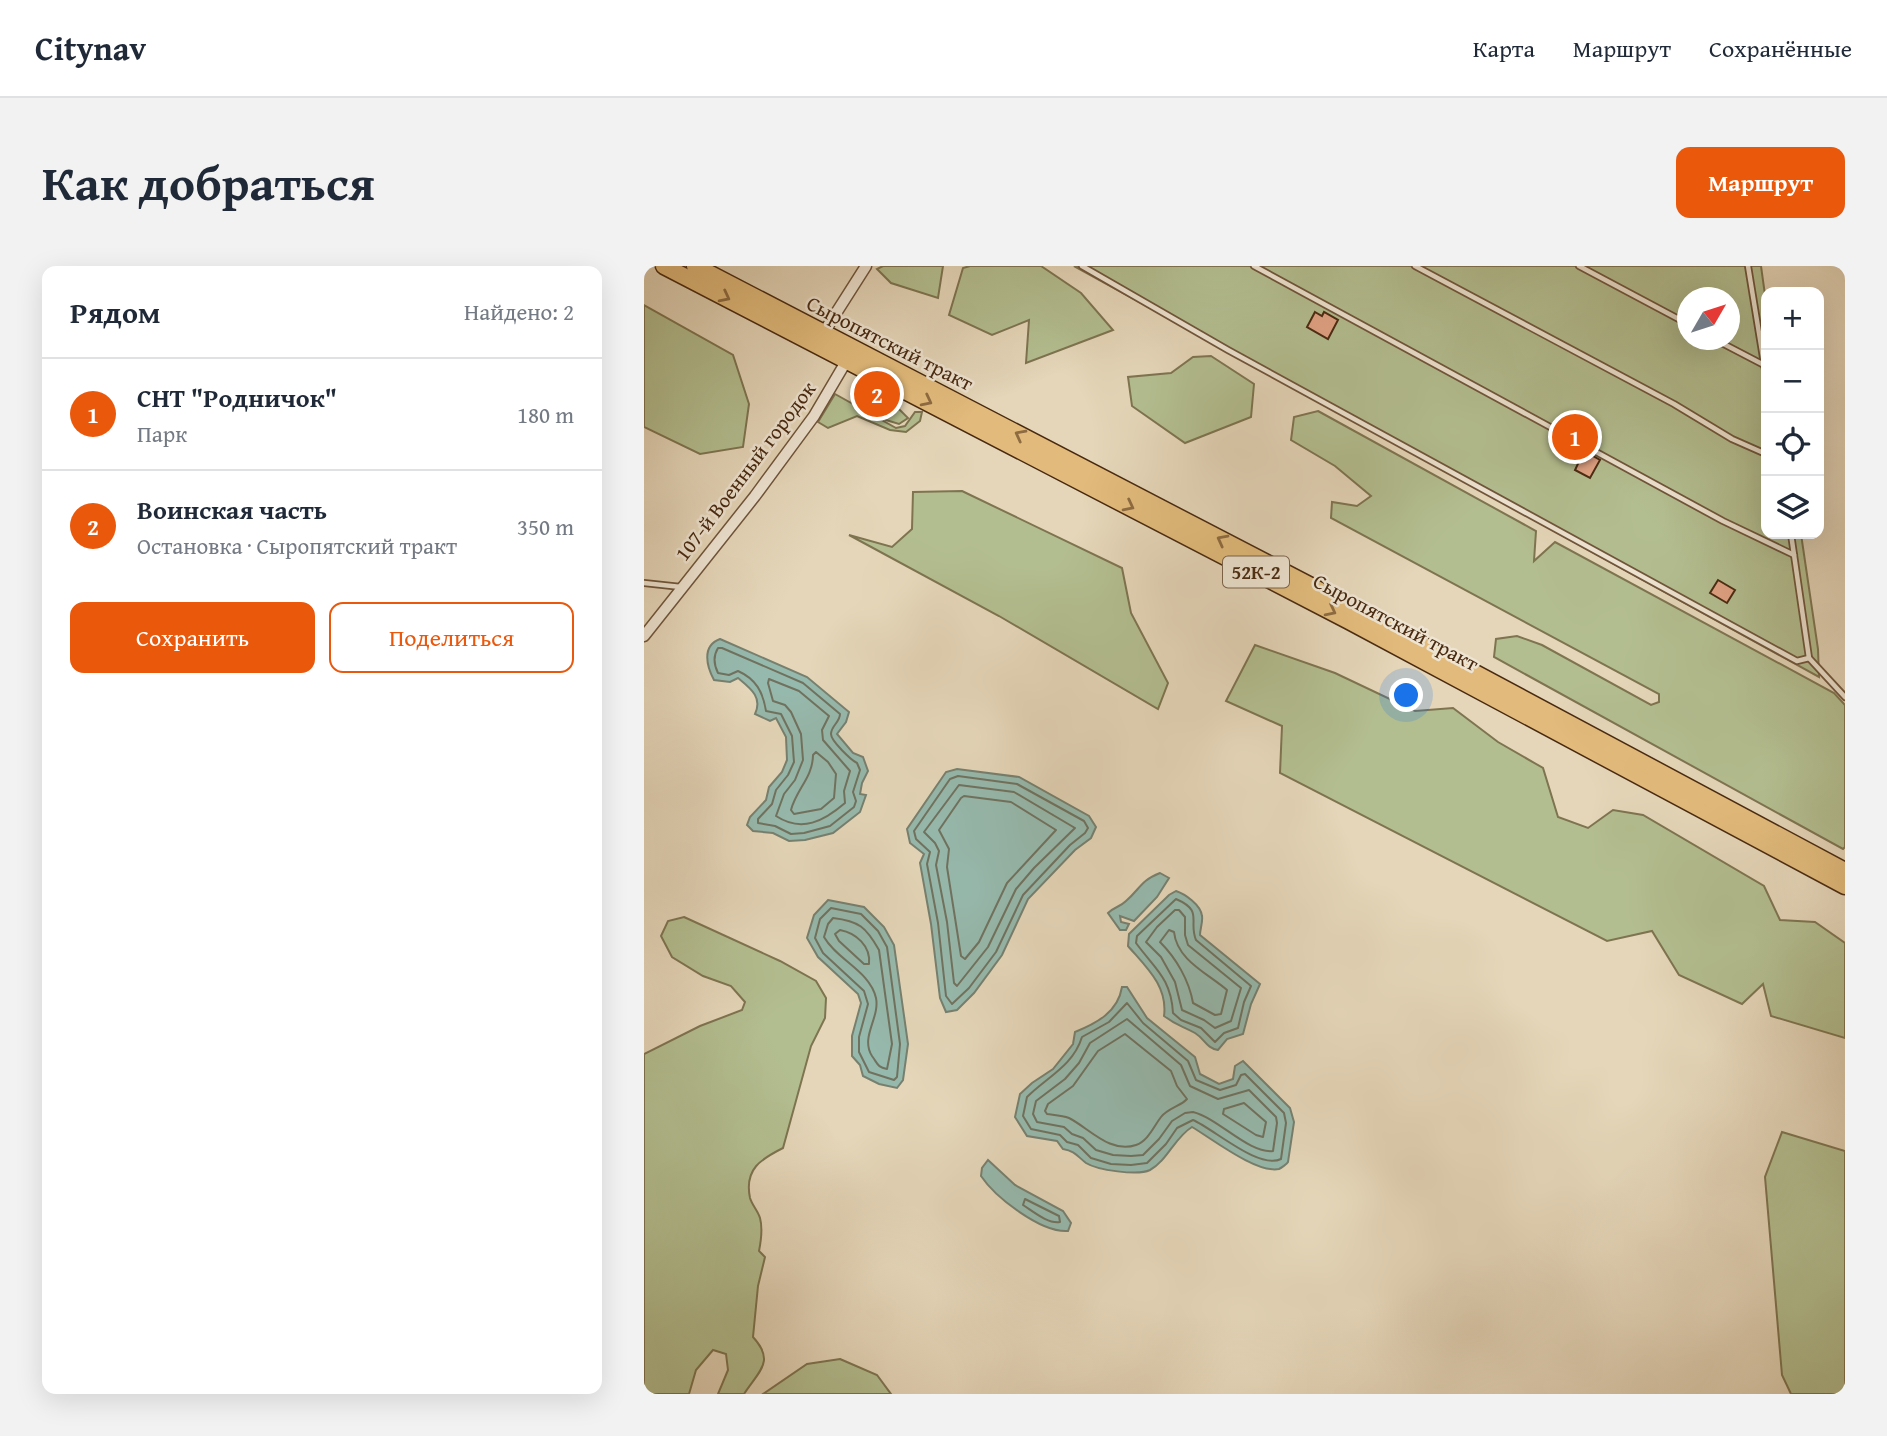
<!DOCTYPE html>
<html lang="ru">
<meta charset="utf-8">
<style>
body{margin:0;font-family:"Gentium Book Plus",serif;background:#f2f2f3;color:#1f2937}
.controls{position:absolute;right:21px;top:21px;display:grid;overflow:hidden;border-radius:14px;box-shadow:0 7px 28px #0002}
.controls button{width:63px;height:63px;display:grid;place-items:center;padding:0;border:0;border-bottom:2px solid #e0e1e3;background:#fff;color:#1f2937;font:35px sans-serif}
.compass{position:absolute;left:1033px;top:21px;width:63px;height:63px;border-radius:50%;background:#fff;box-shadow:0 7px 28px #0002;rotate:51deg}
.you{position:absolute;left:763px;top:430px;width:24px;height:24px;margin:-18px;border:5px solid #fff;border-radius:50%;background:#1a73e8;box-shadow:0 0 0 10px #1a73e833}
.badge{display:grid;place-items:center;width:46px;height:46px;border-radius:50%;background:#ea580c;color:#fff;font-size:23px;font-weight:700}
.pin{position:absolute;translate:-50% -50%;border:4px solid #fff;box-shadow:0 2px 7px #0006}
.list{margin:0;padding:0;list-style:none}
h2{display:flex;justify-content:space-between;align-items:center;height:91px;margin:0;padding:0 28px;font-size:30px}
h2 small{font-size:23px;font-weight:400;color:#747a83}
.list li{display:grid;grid-template-columns:46px 1fr auto;gap:21px;align-items:center;box-sizing:border-box;height:112px;padding:0 28px;border-top:2px solid #e0e1e3}
.list b{display:block;font-size:26px;white-space:nowrap}
.list p{margin:0;font-size:23px;white-space:nowrap;color:#747a83}
.list em{font-size:23px;font-style:normal;color:#747a83}
.actions{display:flex;gap:14px;padding:21px 28px}
.actions a{flex:1;padding:16px 0;border:2px solid #ea580c;border-radius:14px;text-align:center;font-size:24px;color:#ea580c}
.actions .main{background:#ea580c;color:#fff}
.icon{flex:none;width:38px;height:38px;fill:none;stroke:currentColor;stroke-width:2;stroke-linecap:round;stroke-linejoin:round}
.map{position:relative;flex:none;width:1201px;height:1128px;overflow:hidden;border-radius:14px}
header{display:flex;align-items:center;gap:42px;box-sizing:border-box;height:98px;padding:0 35px;background:#fff;border-bottom:2px solid #e0e1e3}
header strong{font-size:33px}
nav{display:flex;gap:38px;margin-inline-start:auto;font-size:24px}
.intro{display:flex;align-items:center;justify-content:space-between;box-sizing:border-box;height:168px;padding:0 42px}
h1{margin:0;font-size:49px}
.button{padding:18px 32px;border-radius:14px;background:#ea580c;color:#fff;font-size:24px;font-weight:700}
main{display:flex;gap:42px;padding:0 42px}
aside{flex:1;background:#fff;border-radius:14px;box-shadow:0 7px 28px #0002}
.map>svg:first-child{display:block}
</style>
<header>
<strong>Citynav</strong>
<nav><a>Карта</a><a>Маршрут</a><a>Сохранённые</a></nav>
</header>
<div class="intro"><h1>Как добраться</h1><a class="button">Маршрут</a></div>
<main>
<aside>
<h2>Рядом<small>Найдено: 2</small></h2>
<ul class="list">
<li><span class="badge">1</span><div><b>СНТ &quot;Родничок&quot;</b><p>Парк</p></div><em>180 m</em></li>
<li><span class="badge">2</span><div><b>Воинская часть</b><p>Остановка · Сыропятский тракт</p></div><em>350 m</em></li>
</ul>
<div class="actions"><a class="main">Сохранить</a><a>Поделиться</a></div>
</aside>
<div class="map">
<svg width="1201" height="1128" viewBox="0 0 1201 1128">
<rect width="100%" height="100%" fill="#e5d6b9"/>
<filter id="stains"><feTurbulence type="fractalNoise" baseFrequency=".00286" numOctaves="4"/><feColorMatrix values="0 0 0 0 .2 0 0 0 0 .09 0 0 0 0 .02 0 0 0 .5 -.17"/></filter>
<radialGradient id="worn" r=".72"><stop offset=".6" stop-color="#630" stop-opacity="0"/><stop offset="1" stop-color="#630" stop-opacity=".3"/></radialGradient>
<g fill="#b3be90" stroke="#7e7450" stroke-width="2" fill-rule="evenodd">
<polygon points="239,0 299,0 294,32 247,17 233,3"/>
<polygon points="326,0 397,0 437,27 469,64 382,97 385,54 348,69 305,49 319,2"/>
<path d="M430,0H1117L1122,36V268H1157L1174,383L1175,411ZM1044,32H1086V74H1044Z"/>
<polygon points="0,39 89,89 105,138 99,181 56,188 0,161"/>
<polygon points="567,90 610,118 607,151 541,177 488,140 484,111 527,107 549,91"/>
<polygon points="191,128 252,162 261,160 271,146 278,146 276,155 262,166 246,164 213,150 184,162 174,156"/>
<polygon points="233,133 252,140 264,152 255,158 242,154 218,140 218,136"/>
<polygon points="674,145 892,265 890,295 911,276 1190,427 1201,439 1201,581 1199,583 850,391 852,373 873,370 898,379 1007,439 1015,436 1015,428 687,252 688,236 713,240 727,230 691,200 647,174 650,151"/>
<polygon points="318,225 478,302 487,347 524,417 514,443 355,350 205,269 248,281 268,263 269,226"/>
<polygon points="611,379 691,407 771,445 809,442 854,476 899,502 914,551 944,562 969,544 999,549 1120,620 1136,654 1171,656 1201,677 1201,772 1127,750 1119,718 1098,738 1035,709 1008,665 963,675 636,507 638,460 582,435"/>
<path d="M40,651L136,695L172,715L182,732L181,752L167,780L139,882C117,893 100,903 106,932C108,939 114,945 116,952C119,963 117,975 115,985L121,991L114,1020L109,1071C131,1095 116,1104 100,1128H74L84,1104L82,1088L69,1084L52,1104L45,1128H0V788L56,760L98,744L101,736L87,720L59,710L28,691L17,670L24,655Z"/>
<polygon points="1138,866 1201,885 1201,1128 1147,1128 1138,1109 1121,911"/>
<polygon points="196,1093 233,1109 247,1128 119,1128 163,1098"/>
</g>
<g fill="#96b9ad" stroke="#77806f" stroke-width="2">
<path d="M76,373L163,411L205,446L202,456L193,468L209,487L219,491L224,505L218,517L216,528L222,529L216,546L189,567L161,574L145,575L129,567L109,565L103,559L106,551L122,534L125,521L138,506L143,494L142,471L132,452L126,455L111,448C119,431 106,422 94,412L86,416L70,414C63,401 57,380 76,373Z"/>
<polygon points="313,503 375,511 445,550 452,561 447,572 431,584 384,633 358,689 330,727 313,744 302,746 296,732 287,658 276,597 280,588 266,577 263,563 302,506"/>
<path d="M516,607L525,612L513,631L490,655L476,650L477,656L485,658L482,664H476L464,647C470,641 476,641 482,635C497,622 496,615 516,607Z"/>
<path d="M532,625C541,628 557,639 558,650C559,656 556,663 556,669L616,718L607,738L599,768L583,773L574,784C562,782 561,773 551,767C539,760 533,760 520,750C524,720 502,701 484,680L485,668L525,629Z"/>
<polygon points="184,634 220,641 240,661 250,679 264,778 259,814 253,822 235,818 219,810 216,799 208,790 208,770 217,737 214,728 174,691 163,672 170,649"/>
<path d="M478,721H483L503,752L551,791L556,808L575,818L589,813L591,800L599,795L646,842L650,856L644,896C643,898 637,902 635,903C613,908 567,872 548,861C531,871 523,895 506,904C494,910 453,904 442,897C433,890 431,885 419,883L413,875L383,870L371,851L376,828L388,817L409,803L429,778L431,766C453,757 474,746 478,721Z"/>
<path d="M344,894L371,919L419,945L427,957L424,965C397,967 351,931 337,910L338,902Z"/>
</g>
<g fill="none" stroke-linecap="round" stroke-linejoin="round">
<g stroke="#70725f" stroke-width="2">
<path d="M74,382H78L159,417L196,448C196,456 187,460 187,468C187,475 207,494 213,497L216,504L209,526L212,535L210,541L186,560L160,567L147,568L131,560L114,557V553L128,538L132,524L144,509L150,496L148,470L137,448L122,445C119,426 112,413 94,405L85,409L74,407C70,399 69,390 74,382Z"/>
<path d="M125,413L155,425L185,450L178,464L179,474L206,505L200,525L201,537C180,555 158,567 132,550L140,528L151,514L159,494L157,468L147,446L141,439L129,435L124,417Z"/>
<path d="M172,486L184,496L192,508L190,532L177,543L150,548L147,544C152,524 169,511 169,489Z"/>
<polygon points="314,510 373,518 440,555 444,562 441,567 426,579 379,629 352,686 325,722 308,738 302,730 294,657 283,598 286,586 272,573 270,565 306,513"/>
<polygon points="315,519 370,526 431,562 390,602 372,623 344,681 313,720 310,717 303,656 292,599 295,585 291,577 280,566"/>
<polygon points="320,530 367,536 412,564 363,617 335,676 321,693 317,690 303,601 305,583 295,564 317,532"/>
<path d="M532,633C560,645 544,655 552,674L607,720L600,736L594,762L580,767L571,776L557,762L537,754L529,747C527,712 511,703 492,677L493,670Z"/>
<polygon points="187,642 217,648 234,665 243,681 256,778 253,811 250,814 225,806 215,786 215,771 224,738 220,725 179,687 171,672 176,653"/>
<polygon points="531,644 535,644 541,651 541,669 544,679 597,722 587,755 571,762 560,754 538,744 531,716 517,691 502,676 513,661"/>
<path d="M189,652C215,655 222,661 235,684L248,778L243,803C233,801 234,798 228,790C216,771 236,752 232,732C226,705 193,694 180,671L184,658Z"/>
<path d="M196,664C212,667 227,680 225,698H220L195,675L191,668Z"/>
<path d="M525,664L530,666C533,694 563,707 583,724L577,748L571,749L549,737C545,714 532,692 516,676Z"/>
<path d="M483,737L499,757L544,795L552,814L576,824L592,819L597,809L601,808L640,847L642,857L637,893C615,904 570,863 549,854L533,862L522,878L503,897L487,899L467,898L447,892L434,879L423,876L416,869L387,863L379,850L383,831C403,811 429,800 438,771L465,756Z"/>
<path d="M483,753L537,799L546,820L574,833L605,824L632,851L633,857L629,885C605,888 574,852 549,846L541,847L528,855L515,873L499,889L487,890L469,889L452,884L439,872L428,868L420,861L393,856L389,848L392,835L421,813L435,797L446,777Z"/>
<path d="M481,768L527,805L533,820L543,833C537,840 524,842 517,851C510,860 504,875 492,879C466,888 445,862 425,852C418,849 410,849 403,848L401,845L404,838L429,820L454,785Z"/>
<polygon points="600,837 622,856 619,871 612,869 579,848 580,843"/>
<path d="M381,933L415,950L416,956C404,958 390,946 379,939Z"/>
</g>
</g>
<g fill="#e2a385" stroke="#492a11" stroke-width="2">
<polygon points="671,46 678,50 680,46 694,54 684,73 663,61"/>
<polygon points="940,185 956,194 946,212 931,204"/>
<polygon points="1074,314 1091,324 1083,337 1066,327"/>
</g>
<g fill="none" stroke-linecap="round" stroke-linejoin="round">
<defs>
<g id="service">
<polyline points="438,0 584,84 1153,395 1165,392"/>
<polyline points="610,0 1079,255 1150,289"/>
<polyline points="771,0 1030,138 1088,173 1122,188"/>
<polyline points="935,0 1044,58"/>
<polyline points="1104,0 1122,110"/>
<polyline points="1072,74 1120,99"/>
<polyline points="1147,268 1165,392 1201,431"/>
<polyline points="0,317 37,321"/>
</g>
<g id="minor">
<polyline points="180,66 222,0"/>
<polyline points="0,370 111,230 170,150 203,94"/>
</g>
<g id="primary">
<polyline points="20,0 705,355 1201,620"/>
<polyline points="51,0 713,344 1201,605"/>
</g>
</defs>
<use href="#service" stroke="#70553b" stroke-width="8"/>
<use href="#minor" stroke="#70553b" stroke-width="13"/>
<use href="#primary" stroke="#492a11" stroke-width="19"/>
<use href="#service" stroke="#eee4d2" stroke-width="4.5"/>
<use href="#minor" stroke="#eee4d2" stroke-width="10"/>
<use href="#primary" stroke="#e2bb7c" stroke-width="16"/>
</g>
<defs><path id="oneway-chevron" d="M-2-3.5L2.5 0L-2 3.5" fill="none" stroke-width="1.6" stroke-linecap="round" stroke-linejoin="round" transform="scale(1.75)"/></defs>
<g stroke="#8e6b41">
<use href="#oneway-chevron" transform="translate(81 31) rotate(27)"/>
<use href="#oneway-chevron" transform="translate(283 135) rotate(27)"/>
<use href="#oneway-chevron" transform="translate(376 169) rotate(-152)"/>
<use href="#oneway-chevron" transform="translate(485 240) rotate(27)"/>
<use href="#oneway-chevron" transform="translate(578 274) rotate(-152)"/>
<use href="#oneway-chevron" transform="translate(687 345) rotate(27)"/>
</g>
<g text-anchor="middle" dominant-baseline="central" stroke-width="5" stroke-linejoin="round" paint-order="stroke">
<rect fill="#eee4d2" stroke="#7a624b" stroke-width="2" x="579" y="290.5" width="66" height="31" rx="5"/>
<g font-size="19" font-weight="bold" fill="#492a11">
<text x="612" y="306">52К-2</text>
</g>
<g font-size="21" fill="#492a11" stroke="#eee4d2">
<text transform="translate(246 77) rotate(27)">Сыропятский тракт</text>
<text transform="translate(101 205) rotate(-53)">107-й Военный городок</text>
<text transform="translate(752 356) rotate(28)">Сыропятский тракт</text>
</g>
</g>
<rect width="100%" height="100%" filter="url(#stains)"/>
<rect width="100%" height="100%" fill="url(#worn)"/>
</svg>
<div class="controls">
<button>+</button>
<button>−</button>
<button><svg class="icon" aria-label="locate" viewBox="0 0 24 24"><circle cx="12" cy="12" r="6"/><path d="M12 2v4M12 18v4M2 12h4M18 12h4"/></svg></button>
<button><svg class="icon" aria-label="layers" viewBox="0 0 24 24"><path d="M12 4l9 5-9 5-9-5zM3 14l9 5 9-5"/></svg></button>
</div>
<svg class="compass" viewBox="-18 -18 36 36"><path d="M0-13l5 13h-10z" fill="#e53935"/><path d="M0 13l5-13h-10z" fill="#747a83"/></svg>
<div class="you"></div>
<div class="pin badge" style="left:931px;top:171px">1</div>
<div class="pin badge" style="left:233px;top:128px">2</div>
</div>
</main>
